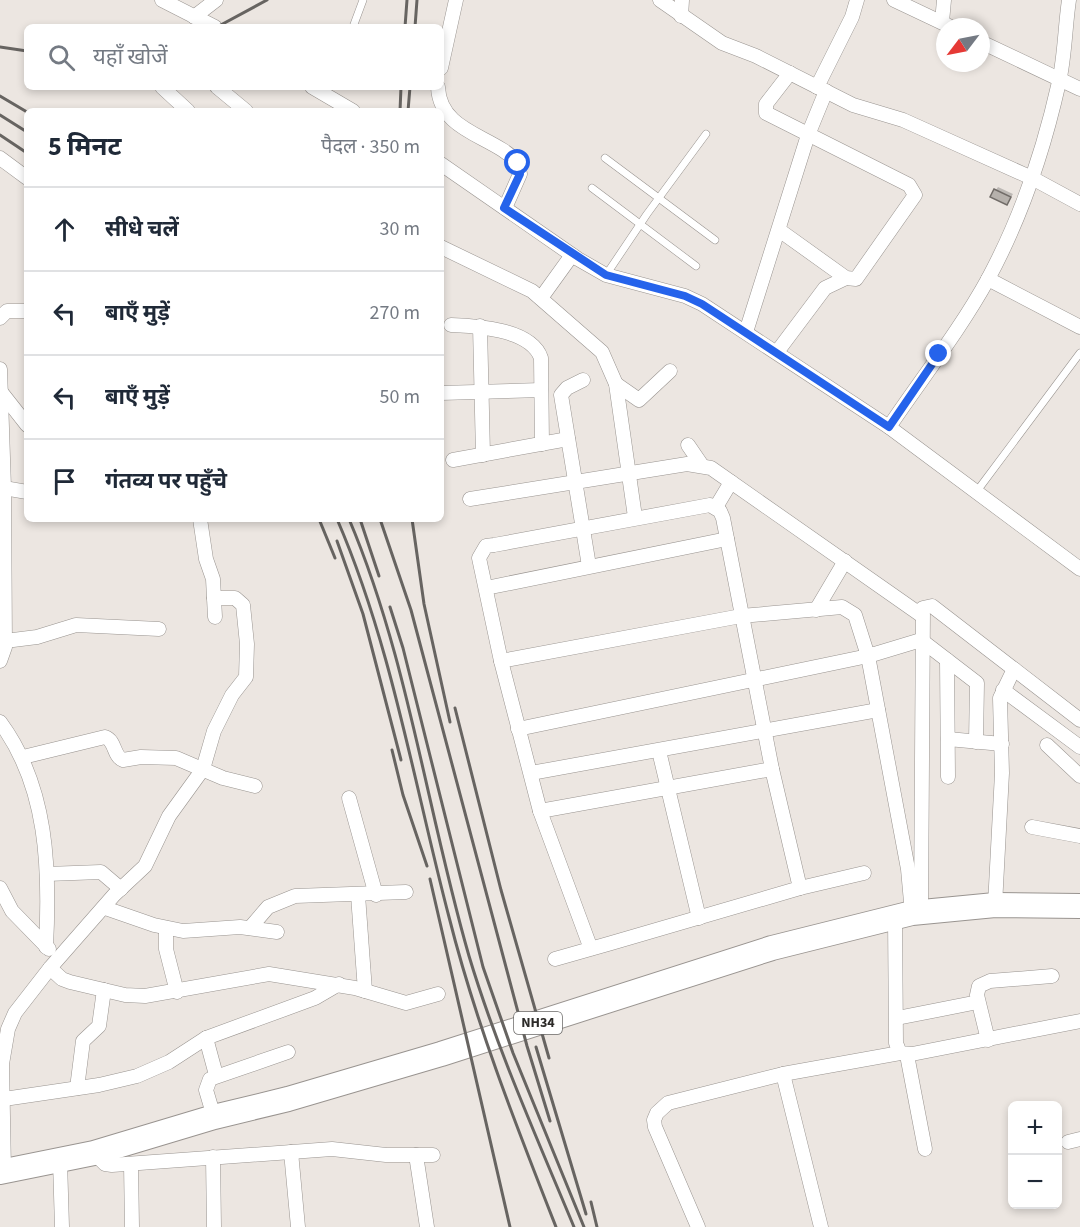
<!DOCTYPE html>
<html lang="hi">
<meta charset="utf-8">
<style>
body{margin:0;font-family:"Source Sans 3","Noto Sans Devanagari",sans-serif;background:#f2f2f3;color:#1f2937}
.controls{position:absolute;right:18px;bottom:18px;display:grid;overflow:hidden;border-radius:9px;box-shadow:0 3px 9px #0003}
.controls button{width:54px;height:54px;display:grid;place-items:center;padding:0;border:0;border-bottom:2px solid #e0e1e3;background:#fff;color:#1f2937;font:30px sans-serif}
.compass{position:absolute;left:936px;top:18px;width:54px;height:54px;border-radius:50%;background:#fff;box-shadow:0 3px 9px #0003;rotate:238deg}
.stop{position:absolute;width:18px;height:18px;margin:-14px;border:4px solid #2563eb;border-radius:50%;background:#fff}
.stop.end{background:#2563eb;border-color:#fff;box-shadow:0 2px 6px #0008}
.list{margin:0;padding:0;list-style:none}
h2{display:flex;justify-content:space-between;align-items:center;height:78px;margin:0;padding:0 24px;font-size:26px}
h2 small{font-size:20px;font-weight:400;color:#747a83}
.list li{display:grid;grid-template-columns:39px 1fr auto;gap:18px;align-items:center;box-sizing:border-box;height:84px;padding:0 24px;border-top:2px solid #e0e1e3}
.list b{display:block;font-size:22px;white-space:nowrap}
.list em{font-size:20px;font-style:normal;color:#747a83}
.icon{flex:none;width:33px;height:33px;fill:none;stroke:currentColor;stroke-width:2;stroke-linecap:round;stroke-linejoin:round}
.map{position:relative;flex:none;width:1080px;height:1227px;overflow:hidden}
.search{position:absolute;background:#fff;box-shadow:0 3px 9px #0003;left:24px;top:24px;width:420px;height:66px;display:flex;align-items:center;gap:15px;box-sizing:border-box;padding:0 21px;border-radius:9px;color:#747a83;font-size:22px}
.panel{position:absolute;background:#fff;box-shadow:0 3px 9px #0003;left:24px;top:108px;width:420px;height:414px;border-radius:9px}
.map>svg:first-child{display:block}
</style>
<div class="map">
<svg width="1080" height="1227" viewBox="0 0 1080 1227">
<rect width="100%" height="100%" fill="#ece6e1"/>
<polygon fill="#0003" points="998,187 1013,194 1007,204 992,196"/>
<polygon fill="#b6b1ac" stroke="#716c68" stroke-width="1.5" points="994,189 1011,197 1007,205 990,197"/>
<g fill="none" stroke-linecap="round" stroke-linejoin="round">
<defs>
<g id="lane">
<polyline points="353,27 363,0"/>
<polyline points="605,158 715,240"/>
<polyline points="592,188 696,266"/>
<polyline points="606,275 647,214 706,134"/>
<polyline points="977,491 1080,353"/>
</g>
<g id="street">
<polyline points="162,0 215,27"/>
<polyline points="660,0 722,43 756,56 853,105 903,120 1032,178 1080,204"/>
<polyline points="894,0 951,27"/>
<polyline points="681,16 682,0"/>
<polyline points="194,17 216,0"/>
<polyline points="942,22 944,0"/>
<polyline points="981,42 1080,89"/>
<polyline points="441,68 456,0"/>
<polyline points="162,87 188,111"/>
<polyline points="217,87 246,111"/>
<polyline points="312,87 353,111"/>
<path d="M438,87C440,133 494,135 518,163L520,174L505,208"/>
<polyline points="817,87 852,17 857,0"/>
<polyline points="0,158 27,178"/>
<polyline points="441,164 578,259 606,275 685,296 702,304 889,427 1080,569"/>
<polyline points="779,230 846,278 856,279 915,195 909,185 766,113 766,104 790,73"/>
<polyline points="441,247 532,291 602,352 616,384 635,517"/>
<polyline points="988,279 1080,327"/>
<polyline points="541,298 572,255"/>
<polyline points="0,318 7,311 27,311"/>
<path d="M451,325C477,326 531,329 541,358L542,444"/>
<polyline points="480,326 483,455"/>
<polyline points="746,332 808,135 826,91"/>
<polyline points="777,352 825,288 846,278"/>
<polyline points="0,369 4,488 5,647 0,661"/>
<polyline points="583,380 567,388 561,395 589,566"/>
<polyline points="616,384 639,400 670,371"/>
<polyline points="1,392 27,425"/>
<polyline points="441,393 541,390"/>
<path d="M889,427C922,378 960,330 988,279C1021,218 1044,149 1059,82C1065,55 1065,27 1069,0"/>
<polyline points="688,445 701,464"/>
<polyline points="453,460 568,439"/>
<polyline points="4,488 27,492"/>
<polyline points="470,499 687,464 711,468 921,615"/>
<polyline points="716,507 731,482"/>
<polyline points="200,519 206,559 213,579 215,617"/>
<polyline points="486,588 727,539"/>
<polyline points="816,610 845,561"/>
<polyline points="5,641 37,637 76,625 159,629"/>
<polyline points="947,660 948,777"/>
<polyline points="501,661 741,616 842,607 855,615 868,656 921,640 977,683 976,742"/>
<polyline points="1003,690 1080,747"/>
<path d="M0,722C48,787 50,869 46,947"/>
<polyline points="518,729 868,656 908,869 912,913"/>
<polyline points="948,739 1002,744"/>
<polyline points="1047,745 1080,776"/>
<polyline points="659,751 699,918"/>
<path d="M23,757L105,737C116,741 113,756 123,760L141,757L176,758L223,778L255,786"/>
<polyline points="531,773 878,710"/>
<polyline points="349,798 376,895"/>
<polyline points="540,811 772,769"/>
<polyline points="1032,827 1080,836"/>
<polyline points="47,874 101,872 121,889"/>
<polyline points="0,888 12,911 49,949"/>
<polyline points="800,888 864,873"/>
<polyline points="358,895 365,991"/>
<polyline points="995,905 1002,773 1000,698 1014,669"/>
<polyline points="105,908 154,925 183,931 240,927 277,932"/>
<polyline points="921,911 923,608 932,606 1080,720"/>
<polyline points="895,917 896,1043 900,1053 912,1054 1080,1021"/>
<polyline points="166,928 166,949 177,992"/>
<polyline points="250,928 268,907 295,896 406,892"/>
<path d="M555,959C637,936 719,912 800,888L772,769L723,518L720,511L710,505L494,545L486,546L479,558L501,661L540,811L591,949"/>
<polyline points="50,968 62,979 70,982 125,995 145,996 269,974 355,988 406,1003 438,994"/>
<polyline points="897,1018 978,1002"/>
<polyline points="206,1038 216,1075"/>
<polyline points="988,1040 977,995 979,986 990,981 1052,976"/>
<polyline points="907,1055 925,1149"/>
<polyline points="783,1074 821,1227"/>
<polyline points="77,1088 83,1041 99,1026 104,990"/>
<polyline points="4,1099 99,1085 137,1076 169,1062 206,1038 315,998 339,984"/>
<polyline points="214,1117 206,1090 210,1079 288,1052"/>
<polyline points="1068,1142 1080,1139"/>
<polyline points="291,1152 298,1227"/>
<polyline points="94,1153 105,1164 112,1165 332,1149 386,1155 433,1155"/>
<polyline points="416,1155 427,1227"/>
<polyline points="213,1157 214,1227"/>
<polyline points="60,1161 62,1227"/>
<polyline points="131,1164 132,1227"/>
<polyline points="4,1171 2,1064 8,1029 15,1013 50,968 114,895 145,866 169,816 203,769 214,731 232,695 246,677 247,644 243,605 235,598 214,598"/>
<polyline points="698,1227 655,1127 654,1120 657,1113 668,1103 783,1074 900,1053"/>
</g>
<polyline id="highway" points="0,1172 94,1153 214,1117 288,1099 441,1054 772,948 912,913 995,905 1080,906"/>
</defs>
<use href="#lane" stroke="#999490" stroke-width="8"/>
<use href="#street" stroke="#999490" stroke-width="15"/>
<use href="#highway" stroke="#999490" stroke-width="26"/>
<use href="#lane" stroke="#fff" stroke-width="7"/>
<use href="#street" stroke="#fff" stroke-width="14"/>
<use href="#highway" stroke="#fff" stroke-width="24"/>
<g stroke="#676461" stroke-width="3">
<polyline points="217,27 267,0"/>
<polyline points="405,27 407,0"/>
<polyline points="415,27 417,0"/>
<polyline points="0,47 27,51"/>
<polyline points="0,96 27,112"/>
<polyline points="400,111 401,87"/>
<polyline points="408,111 410,87"/>
<polyline points="0,115 27,132"/>
<polyline points="0,135 27,153"/>
<polyline points="319,519 335,558"/>
<path d="M337,519C392,646 414,784 449,917C476,1024 516,1125 556,1227"/>
<path d="M349,519C408,658 427,811 469,956C497,1049 537,1138 574,1227"/>
<polyline points="360,519 379,576"/>
<polyline points="380,519 411,610 527,1046 550,1121"/>
<polyline points="412,519 424,604 450,722"/>
<polyline points="337,541 363,614 401,760"/>
<polyline points="390,607 403,648 483,967 513,1053 584,1227"/>
<polyline points="455,708 501,890 549,1058"/>
<polyline points="392,750 403,795 427,866"/>
<polyline points="430,879 510,1227"/>
<polyline points="536,1047 586,1214"/>
<polyline points="591,1202 597,1227"/>
</g>
</g>
<g fill="none" stroke-linecap="round" stroke-linejoin="round">
<polyline stroke="#2563eb" stroke-width="8" points="518,163 520,174 504,208 606,275 685,296 702,304 889,427 939,354"/>
</g>
<g text-anchor="middle" dominant-baseline="central" stroke-width="4.5" stroke-linejoin="round" paint-order="stroke">
<rect fill="#fff" stroke="#6b6a68" stroke-width="1.5" x="514" y="1012" width="48" height="22" rx="4.5"/>
<g font-size="14" font-weight="bold" fill="#2c2a28">
<text x="538" y="1023">NH34</text>
</g>
</g>
</svg>
<div class="controls">
<button>+</button>
<button>−</button>
</div>
<svg class="compass" viewBox="-18 -18 36 36"><path d="M0-13l5 13h-10z" fill="#e53935"/><path d="M0 13l5-13h-10z" fill="#747a83"/></svg>
<div class="stop" style="left:518px;top:163px"></div>
<div class="stop end" style="left:939px;top:354px"></div>
<div class="search"><svg class="icon" aria-label="search" viewBox="0 0 24 24"><circle cx="10" cy="10" r="6"/><path d="M15 15l6 6"/></svg>यहाँ खोजें</div>
<section class="panel">
<h2>5 मिनट<small>पैदल · 350 m</small></h2>
<ul class="list">
<li><svg class="icon" aria-label="ahead" viewBox="0 0 24 24"><path d="M12 20V5M6 11l6-6 6 6"/></svg><div><b>सीधे चलें</b></div><em>30 m</em></li>
<li><svg class="icon" aria-label="left" viewBox="0 0 24 24"><path d="M17 20v-9H6M10 6l-5 5 5 5"/></svg><div><b>बाएँ मुड़ें</b></div><em>270 m</em></li>
<li><svg class="icon" aria-label="left" viewBox="0 0 24 24"><path d="M17 20v-9H6M10 6l-5 5 5 5"/></svg><div><b>बाएँ मुड़ें</b></div><em>50 m</em></li>
<li><svg class="icon" aria-label="arrive" viewBox="0 0 24 24"><path d="M6 21V4h12l-3 4 3 4H6"/></svg><div><b>गंतव्य पर पहुँचे</b></div></li>
</ul>
</section>
</div>
